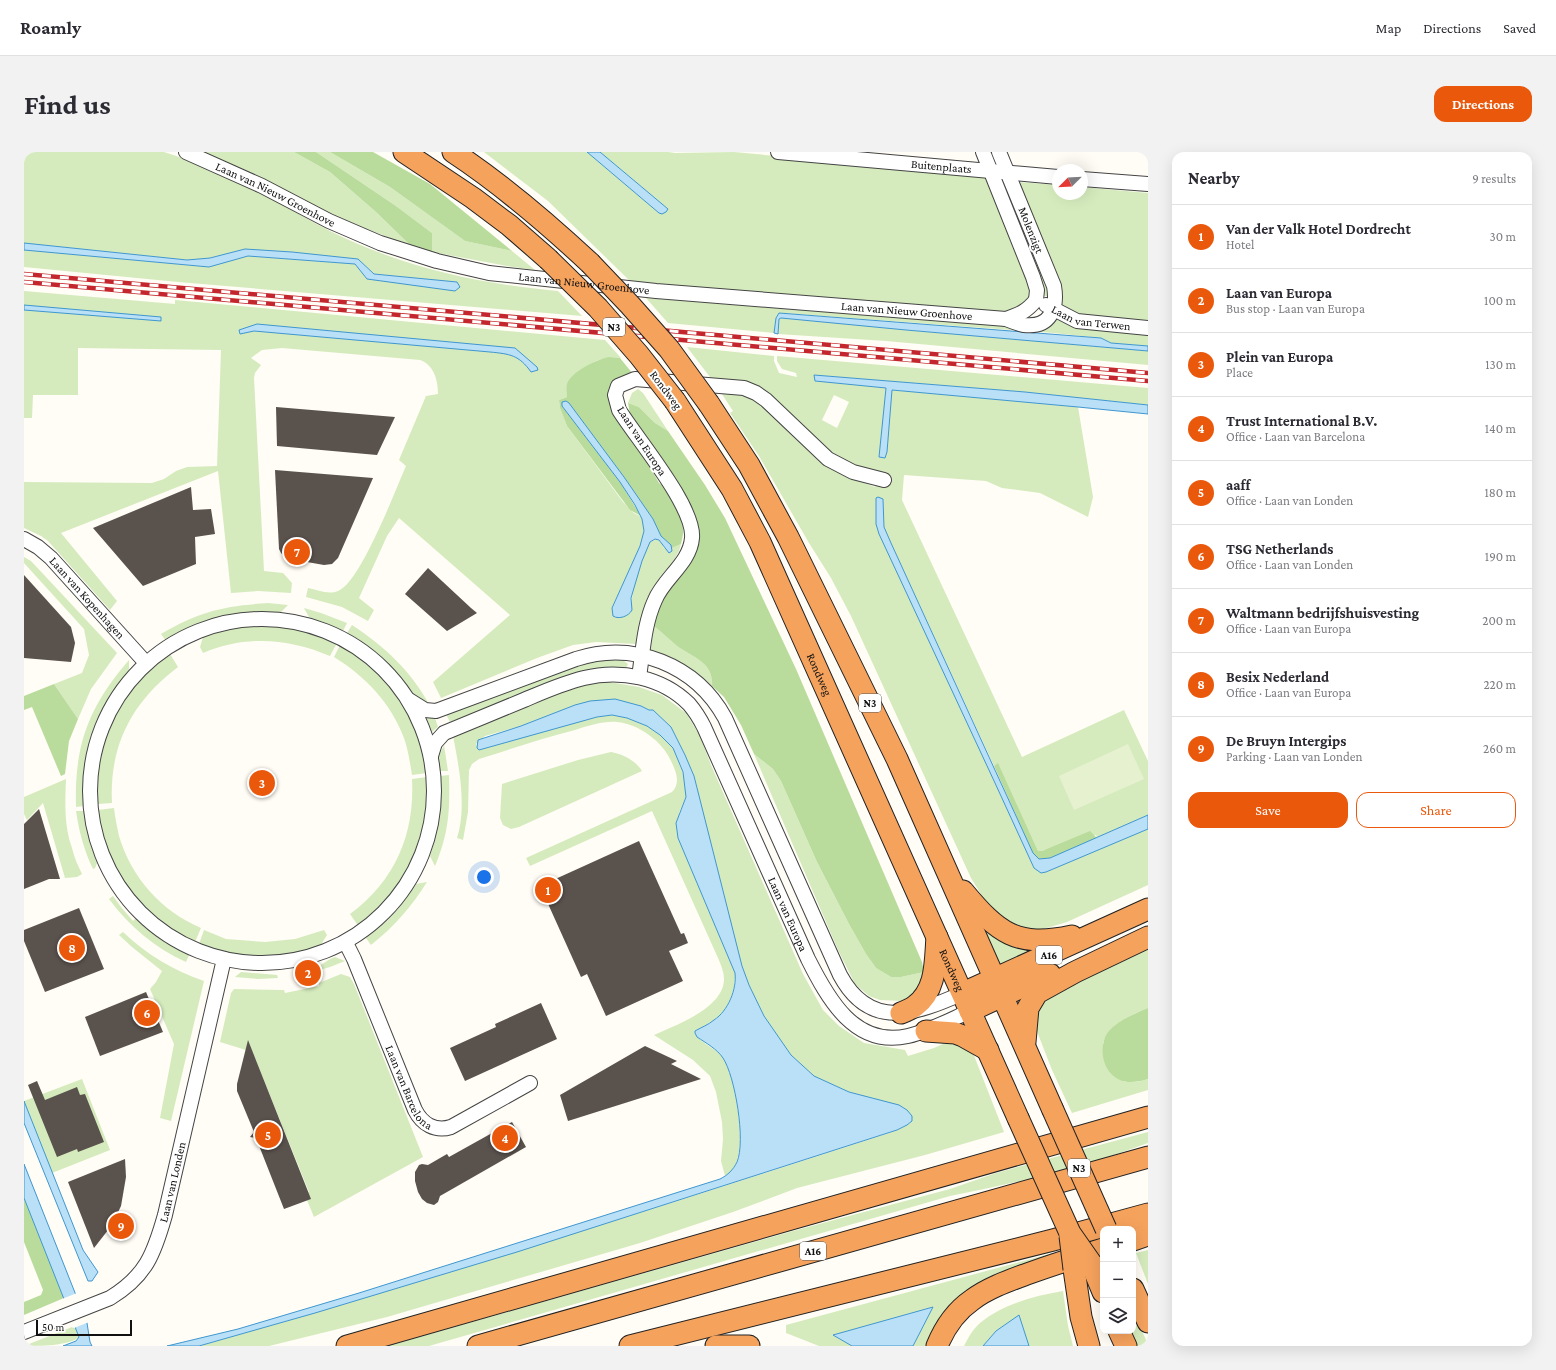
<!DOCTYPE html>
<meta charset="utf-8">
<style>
body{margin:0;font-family:"Crimson Pro",serif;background:#f2f2f3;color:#2b2b33}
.controls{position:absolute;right:12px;bottom:12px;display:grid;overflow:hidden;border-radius:8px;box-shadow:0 4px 16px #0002}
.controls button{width:36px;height:36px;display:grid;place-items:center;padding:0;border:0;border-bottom:1px solid #e1e1e2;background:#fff;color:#2b2b33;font:20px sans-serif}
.compass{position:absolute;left:1028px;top:12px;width:36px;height:36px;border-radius:50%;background:#fff;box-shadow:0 4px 16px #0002;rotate:246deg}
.scale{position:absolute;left:12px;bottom:10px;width:96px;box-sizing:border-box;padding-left:4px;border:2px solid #111;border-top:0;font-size:11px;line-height:14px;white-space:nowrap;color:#111;-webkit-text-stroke:3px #fff;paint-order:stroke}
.you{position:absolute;left:460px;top:725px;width:14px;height:14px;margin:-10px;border:3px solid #fff;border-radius:50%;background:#1a73e8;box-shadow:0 0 0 6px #1a73e833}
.badge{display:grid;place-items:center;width:26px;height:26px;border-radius:50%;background:#ea580c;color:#fff;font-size:13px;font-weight:700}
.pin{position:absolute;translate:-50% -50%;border:2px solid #fff;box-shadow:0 1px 4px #0006}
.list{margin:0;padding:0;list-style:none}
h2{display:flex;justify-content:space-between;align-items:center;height:52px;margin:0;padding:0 16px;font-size:17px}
h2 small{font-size:13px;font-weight:400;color:#7c7c81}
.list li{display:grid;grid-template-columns:26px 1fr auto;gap:12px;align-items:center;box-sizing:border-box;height:64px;padding:0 16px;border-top:1px solid #e1e1e2}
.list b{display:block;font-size:15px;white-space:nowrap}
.list p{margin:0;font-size:13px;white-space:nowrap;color:#7c7c81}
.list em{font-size:13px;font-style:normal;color:#7c7c81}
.actions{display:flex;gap:8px;padding:12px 16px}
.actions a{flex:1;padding:9px 0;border:1px solid #ea580c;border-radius:12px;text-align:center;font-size:14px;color:#ea580c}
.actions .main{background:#ea580c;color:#fff}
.icon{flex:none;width:22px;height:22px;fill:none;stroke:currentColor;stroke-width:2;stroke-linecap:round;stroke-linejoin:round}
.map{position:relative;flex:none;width:1124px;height:1194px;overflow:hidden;border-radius:12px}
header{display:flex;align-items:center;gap:24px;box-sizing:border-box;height:56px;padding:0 20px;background:#fff;border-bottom:1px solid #e1e1e2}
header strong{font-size:19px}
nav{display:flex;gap:22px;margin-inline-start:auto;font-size:14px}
.intro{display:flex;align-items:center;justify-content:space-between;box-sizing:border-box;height:96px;padding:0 24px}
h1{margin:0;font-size:28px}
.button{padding:10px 18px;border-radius:12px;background:#ea580c;color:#fff;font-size:14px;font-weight:700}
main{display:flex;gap:24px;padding:0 24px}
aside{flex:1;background:#fff;border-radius:12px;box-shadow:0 4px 16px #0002}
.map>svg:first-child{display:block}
</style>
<header>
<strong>Roamly</strong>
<nav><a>Map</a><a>Directions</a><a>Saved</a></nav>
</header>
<div class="intro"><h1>Find us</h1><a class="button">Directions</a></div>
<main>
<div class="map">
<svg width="1124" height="1194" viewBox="0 0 1124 1194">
<rect width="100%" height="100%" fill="#fffdf5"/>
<g fill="#d5ebbd" fill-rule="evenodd">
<path d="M0,0H140C172,10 204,25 235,40C259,52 282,67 306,79C378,115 455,132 534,139L558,164L154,130L0,115V98L185,115L224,104L331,112L343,127L433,130L350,122L334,107L221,97L186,106L163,108L0,91Z"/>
<polygon points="171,0 270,0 306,20 352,60 387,94 312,65"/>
<polygon points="292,0 306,0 366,35 441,89 488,99 511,118 483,114 408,100 408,81 372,54"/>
<polygon points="460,0 563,0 635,61 644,57 576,0 644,0 651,1 710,0 965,24 1006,131 1005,149 988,160 608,131 524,49"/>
<polygon points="980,28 1028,138 1026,145 1021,144 1018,142 978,34"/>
<polygon points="995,30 1034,33 1034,42 1058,42 1058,35 1124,41 1124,170 1056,164 1038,153"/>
<path d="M0,139L151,152V148L581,188L597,206C565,203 558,219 543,242V245L535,248L536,256L543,274L599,350C603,354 606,358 610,361C613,363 616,363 618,366C628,385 595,436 588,456L608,454C606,442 619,401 626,390L633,387L637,390L640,396L648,399V396L657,392L655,399L625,453L612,492L572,490L549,493L513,506L417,546L409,530L486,463L375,366L363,384L335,446L350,458L344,469L318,455L282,445L284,436C294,438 304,443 314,439C336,431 371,339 382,314L375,308L402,244L414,242C414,228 410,213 396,208L258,196L238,198L227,206L237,213L231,221L230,226L240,419L259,421L268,431L267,441L234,439L207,441L194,319L37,381L93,449L86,458L24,389L17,384L0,376V330L128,331L140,327L152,319L163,315L193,314L197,198L54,196V243H9L8,266H0Z"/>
<polygon points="622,146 1005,176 1028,168 1036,167 1124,182 1124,194 1087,191 1077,186 1029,181 758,161 752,166 750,181 644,171"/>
<polygon points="757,166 882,178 1124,199 1124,213 862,189 754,182 755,167"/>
<path d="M663,195L750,204V209L755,221L773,225L772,221L758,217L753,209V204L1124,236V253L1001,240L790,223L791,229L862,236L855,305L861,306L863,300L868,238L1054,255L1069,345L1064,365L1016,341L978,336L962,329L880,323L878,348L998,605L1100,558L1124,609V663L1073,686L1072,683L1018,699H1014L974,612L970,614L867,391L860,375L859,347L852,372L1010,716L1022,720L1124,677V733L1043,770L1016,778L990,773L966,757L947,726L827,464L807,426L785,391L735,304L706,261L709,259L694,236L724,241L807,313L835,329L851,335L856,322L829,312L812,305L750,248L689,229ZM810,243L825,250L813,276L798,268Z"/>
<polygon points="614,237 619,241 644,279 631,271 615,255 604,251 608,241"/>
<polygon points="0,405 7,409 93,501 67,537 54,567 30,532 58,521 65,503 60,477 0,411"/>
<path d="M244,451L264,453L257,460L210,463L184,468L142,489L137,482C176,459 200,454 244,451Z"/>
<polygon points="280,456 297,461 323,471 319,479 285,465"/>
<path d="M328,473C360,494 386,518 405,552L393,546L377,526L352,500L337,489L323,481Z"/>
<path d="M629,473C637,480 645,487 653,494C668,505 690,510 688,534L661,513L649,506L627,499L625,497Z"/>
<path d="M236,474C264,474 288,480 313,491L306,504C264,486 222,483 179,501L176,495L179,485L208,476Z"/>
<path d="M316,493C364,517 398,567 403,621L388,623C386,611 384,597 380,586C367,551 341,524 310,505Z"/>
<path d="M146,502L154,515C109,549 85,592 88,651L74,652C74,642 73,631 74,621C80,575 105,527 146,502Z"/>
<path d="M105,508V517L102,524L84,548L75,569L67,589L62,607L60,636V654L52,655C50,593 65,554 105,508Z"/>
<path d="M581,508H599L604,512L601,518C582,516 567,517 549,522L426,570L422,562L555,511Z"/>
<path d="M579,529L615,535L638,543L662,561L676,584L687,613L779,822L799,858L815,874L840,891L881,898L884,904L910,896L919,892L916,888L923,887L949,901L980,980L901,1003L773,1036L709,1060L616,1091L363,1165L245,1194H175C407,1128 636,1055 865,981L879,975L886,971L883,958L879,955L825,940L790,924L767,903L740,864L725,833L718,814L670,624L661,603L647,575L629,558H625L617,554L551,553L497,574L461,584L452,592L455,598L553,570L573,565L588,563L603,566L623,574L636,583L649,596L661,627L662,645L655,661L654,686L711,821C712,837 704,859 690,868C685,872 678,875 671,879C675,892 692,895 699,906C711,925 720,983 714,1005C712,1013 708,1020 701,1024L697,1009L699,987L698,970L692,940L686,924L669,908L630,883C652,873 700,856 700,827C700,820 697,813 694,806L628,659L506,714L502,706L648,640C657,631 652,619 647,609C639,590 615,572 593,570C579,569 564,574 551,578C519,586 487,597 455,607L448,612L445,618L444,660L439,688L433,686C443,656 435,614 429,584L435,580L527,545L551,533Z"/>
<polygon points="396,564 411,566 414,575 409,579 405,585"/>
<polygon points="420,593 424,619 416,619 414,606"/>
<path d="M587,600C599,602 612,609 618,619L495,675L487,677L479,673L476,666L478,632L554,608Z"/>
<polygon points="730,602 749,617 757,629 793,710 825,772 842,802 852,816 867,825 877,825 900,820 900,826 889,844 878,849 856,848 845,844 831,832 814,798"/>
<path d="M425,623C426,658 425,681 411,714L406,704C415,673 418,656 416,624Z"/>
<path d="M403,625C411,682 381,742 335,775L326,762C371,729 391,682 388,627Z"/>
<path d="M42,627C41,650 40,674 48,696C50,705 54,714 58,722L53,725L41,726L19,651L3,668L0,662V645Z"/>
<path d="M90,656C91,665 93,675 95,684C107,725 137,759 177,776L171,790C165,787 158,785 151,781C146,779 142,774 137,770C102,742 78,703 74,658Z"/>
<path d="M52,659H61L65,686L74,709L71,716L69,717C60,698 55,680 52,659Z"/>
<path d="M403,730C388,754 370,775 347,793L342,786L364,768L375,756L392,732Z"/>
<path d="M89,744L97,755L109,769L112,766C128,781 145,793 165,803L162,810C131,796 106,775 85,747Z"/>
<polygon points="956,767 1014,796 975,820"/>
<path d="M180,778L202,787L241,790L271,787L300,778L303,783L298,791L300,794C258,809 216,807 175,792Z"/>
<path d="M99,780C123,803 149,818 180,829L147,969L136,966L150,892L126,837L132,830L138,819L108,795L95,783Z"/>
<path d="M1124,791V856C1105,864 1087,871 1079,891L1101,930H1113L1124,927V938L1048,961L1028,918L1014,882L1011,871L1013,851Z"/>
<path d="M311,805L321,809L306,815L285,821V819C295,816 302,808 311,805Z"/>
<polygon points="217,820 253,823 254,826 234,827 211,825"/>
<polygon points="317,822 326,825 330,832 399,1005 290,1065 280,1041 285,1040 224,889 222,898 196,890 207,841 210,837 260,838 261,841 295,834 295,831"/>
<polygon points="58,927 86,998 28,1021 0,949"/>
<path d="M1124,980V991C1060,1015 993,1031 926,1044L405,1194H363L769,1079L926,1037L972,1021Z"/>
<polygon points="1124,1098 1124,1132 1112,1101"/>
<polygon points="1029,1101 1030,1105 984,1122 903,1194 889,1194 909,1155 809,1183 828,1194 795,1194 762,1181 762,1173"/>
<path d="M1039,1139L1044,1174L1049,1194H1005L995,1164L972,1179L959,1194H940C944,1186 949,1177 956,1171C979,1152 1010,1144 1039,1139Z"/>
<polygon points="1109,1160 1124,1192 1124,1194 1109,1194 1103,1179 1109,1179"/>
<path d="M48,1175L49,1176L51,1175L55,1185C45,1194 15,1194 0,1194Z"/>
</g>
<g fill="#b9dc9c">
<polygon points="270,0 292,0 372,54 408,81 408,100 387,94 352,60 306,20"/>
<polygon points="306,0 349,0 406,32 488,99 441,89 366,35"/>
<path d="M585,205L596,206L609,222H603V223L594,259L635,331C648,339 657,361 659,376C660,381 658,387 657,392L648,396L647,393L637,384L629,367L600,325L545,251L542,249L538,254L596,330L617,364L606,358L543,274L536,256L535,248L543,245C543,241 542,236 543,232C547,220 573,207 585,205Z"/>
<path d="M604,251L615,255L631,271L644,279L681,333L701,366L772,517L898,810L900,820L877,825H867L852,816L842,802L825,772L793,710L757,629L749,617L730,602L717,573L700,545L688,534C690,510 668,505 653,494C645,487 637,480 629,473L639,447L673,395L675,379L658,342L606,262Z"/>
<polygon points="30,532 54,567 45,589 41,622 37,624 8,555 0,558 0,544"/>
<polygon points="974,611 1014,699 1018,699 1066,679 1073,686 1026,706 1015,707 1009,701 970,614"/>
<path d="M1124,856V927C1114,930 1103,932 1094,927C1078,919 1074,894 1084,880C1094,868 1110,862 1124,856Z"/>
<polygon points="0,1046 40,1146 0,1163 0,1150 17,1143 19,1138 0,1090"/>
</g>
<polygon fill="#e6f2cf" points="1104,592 1120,627 1050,658 1035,624"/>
<g fill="#b9e0f7" stroke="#3f96cf">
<polygon points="563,0 576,0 644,57 642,60 638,62 635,61"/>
<polygon points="0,91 163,108 186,106 221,97 268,100 334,107 350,122 433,130 436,135 431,139 343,127 331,112 224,104 185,115 0,98"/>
<polygon points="0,153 137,165 137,169 0,158"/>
<polygon points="755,161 1077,186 1087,191 1124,194 1124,199 882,178 757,166 755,167 754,182 750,181 752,166"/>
<path d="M233,172L491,196L513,215L514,218L507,220C495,203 486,202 466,200L230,179L216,182L215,178Z"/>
<polygon points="790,223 1001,240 1124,253 1124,262 1054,255 868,238 863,300 861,306 855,305 862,236 791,229"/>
<path d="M542,249L545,251L600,325L629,367L637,384L647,393L648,399L645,401L635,388L631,387L626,390L618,409L607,446L608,458C605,464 595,468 589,464L588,456L616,394L620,379L618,367L611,353L596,330L538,254V250Z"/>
<polygon points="854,345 859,347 860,375 867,391 1009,701 1015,707 1026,706 1124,663 1124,677 1022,720 1017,721 1010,716 971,631 855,382 852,372 852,346"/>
<path d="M591,547L617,554L625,558H629L647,575L661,603L670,624L718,814L725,833L740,864L767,903L790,924L825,940L875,953L883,958L888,964V969L883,973L873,978L493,1100L291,1161L175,1194H143L214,1177L335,1141L696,1027C704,1023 709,1018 713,1010C722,989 711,924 699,906C693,897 682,891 673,885L671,881V879C678,875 684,873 690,868C704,859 713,837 711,821L654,686L652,671L662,645L659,620L649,596L636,583L623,574L603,566L588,563L573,565L455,598L453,596L454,588L497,574L551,553L566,549Z"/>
<polygon points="0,949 59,1098 74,1120 68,1129 64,1129 0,971"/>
<polygon points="0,1012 63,1171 66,1190 68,1194 39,1194 52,1189 55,1185 0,1046"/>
<polygon points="909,1155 889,1194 828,1194 809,1183"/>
<polygon points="995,1163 1005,1194 959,1194 972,1179"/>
</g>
<polygon fill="#fffdf5" points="53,1141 65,1170 50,1176 38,1147"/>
<g fill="#5a524d">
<polygon points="252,255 371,265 353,303 253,294"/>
<polygon points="251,318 349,326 314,406 308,412 300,413 266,407 262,406 257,401 255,397"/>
<polygon points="167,335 169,358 187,357 191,382 171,385 172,412 119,434 69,376"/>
<polygon points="404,416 447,456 453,461 423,479 381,442"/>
<polygon points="0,423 47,475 51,491 47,510 0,506"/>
<polygon points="15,657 36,727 25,727 0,737 0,672"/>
<polygon points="615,689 657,782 660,781 664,791 645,799 659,829 582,864 563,822 557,825 516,734"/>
<polygon points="55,756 80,817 21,840 0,789 0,778"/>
<polygon points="122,840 139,880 76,904 61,865"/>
<polygon points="517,851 533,887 441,929 426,896 472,875 471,872"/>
<polygon points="224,888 287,1047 260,1057 232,986 226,985 230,980 213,939 213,932"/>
<polygon points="621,894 653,909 647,912 677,927 544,969 536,943"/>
<polygon points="13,929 21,948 53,935 56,943 61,942 80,990 54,1000 53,997 33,1005 4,933"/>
<polygon points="488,970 502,995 416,1044 414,1050 410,1053 403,1051 398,1047 394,1040 391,1029 391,1020 395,1013 398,1012 404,1013 423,1002 425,1005"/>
<polygon points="101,1007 102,1025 97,1054 88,1073 70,1096 44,1030"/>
</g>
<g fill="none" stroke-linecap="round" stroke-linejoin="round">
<defs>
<g id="minor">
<path id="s1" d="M162,0L238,34L305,69L356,91L413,109L465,121L632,139L982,167C987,169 994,172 1000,173C1026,176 1034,157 1030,134L975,0"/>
<path id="s2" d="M754,0L1034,25"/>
<polyline points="959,0 1009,125 1013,138 1012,148"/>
<polyline points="1058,27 1124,32"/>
<path id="s3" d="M1022,153L1053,169L1124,176"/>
<path d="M982,167C996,162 1002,160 1012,148"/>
<path id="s4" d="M0,387L14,395L27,406L122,511"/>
<circle cx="238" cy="639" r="172"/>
<path d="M615,525C619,499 620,472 631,448C640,426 666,411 668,386C671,355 613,287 595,258L591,243L594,234L611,227L720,236L732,241L742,248L804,307L829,320L860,328"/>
<path d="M385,548L401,558L412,559L552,507C610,488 672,513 701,566L816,823C846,879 892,862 939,841"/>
<path id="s5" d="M407,604L411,591L420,581C447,570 473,559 500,548C519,540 539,531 560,526C596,517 638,525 665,552C671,559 676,567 680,575L784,807C804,847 831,896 884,884C906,879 926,868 946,859"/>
<path id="s6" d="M322,791L330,807L391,958C398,972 411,980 427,975L506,931"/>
<path id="s7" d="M0,1180L86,1146C122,1124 130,1102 141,1063L200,807"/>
</g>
<g id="highway">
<polyline points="380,0 449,46 485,73 524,107"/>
<path d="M429,0C479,33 522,70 566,111"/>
<path id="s8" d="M651,249L708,337L736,390L994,966"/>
<polyline points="685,252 725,313 764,385 873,607 1028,956"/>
<path d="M939,739C974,781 992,796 1048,784"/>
<polyline points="939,841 1124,757"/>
<polyline points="946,859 1026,822"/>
<path d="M877,861C882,859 887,857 891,854C913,838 911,809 913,785"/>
<polyline points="902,879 931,881 939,884 964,898"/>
<polyline points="1001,890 1004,856 1013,841 1051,820 1124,785"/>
<polyline points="1109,1088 1124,1083"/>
<polyline points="1067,1111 1079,1140"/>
<polyline points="1050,1117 1057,1165 1065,1194"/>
<polyline points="1109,1137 1124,1170"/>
<polyline points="1095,1179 1102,1194"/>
<polyline points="323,1194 1124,965"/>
<polyline points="454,1194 1124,1005"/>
<polyline points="606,1194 1029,1088 1124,1062"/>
<polyline points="692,1194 725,1194"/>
<path d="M913,1194C920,1177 932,1159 948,1148C964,1136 984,1129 1003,1122C1028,1113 1053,1105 1079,1097"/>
</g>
</defs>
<use href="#minor" stroke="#444" stroke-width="16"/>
<use href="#highway" stroke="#222" stroke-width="23"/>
<use href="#minor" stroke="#fff" stroke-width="14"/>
<use href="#highway" stroke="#f5a25d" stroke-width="21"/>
<defs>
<g id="rail">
<polyline points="0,122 1124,221"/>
<polyline points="0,130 1124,229"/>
</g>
</defs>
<use href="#rail" stroke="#c4262e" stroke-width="4.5"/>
<use href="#rail" stroke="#fff" stroke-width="3" stroke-dasharray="9" stroke-linecap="butt"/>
<defs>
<g id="highway-bridge">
<polyline points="524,107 574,156 615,203 651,249"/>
<polyline points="566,111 606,153 645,197 685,252"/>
<polyline points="1028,956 1082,1077"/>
<polyline points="994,966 1046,1081 1067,1111"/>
<polyline points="1046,1084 1050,1117"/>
</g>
</defs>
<use href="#highway-bridge" stroke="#222" stroke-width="23" stroke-linecap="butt"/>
<use href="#highway-bridge" stroke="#f5a25d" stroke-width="21"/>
</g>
<g text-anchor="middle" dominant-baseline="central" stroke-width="4" stroke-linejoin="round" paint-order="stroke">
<g fill="#fff" stroke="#585858" stroke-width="1">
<rect x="579" y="166" width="22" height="18" rx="3"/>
<rect x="835" y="542" width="22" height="18" rx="3"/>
<rect x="1012" y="794" width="26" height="18" rx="3"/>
<rect x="1044" y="1007" width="22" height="18" rx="3"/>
<rect x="776" y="1090" width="26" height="18" rx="3"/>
</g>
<g font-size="11" font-weight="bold" fill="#111">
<text x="590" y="175">N3</text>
<text x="846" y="551">N3</text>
<text x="1025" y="803">A16</text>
<text x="1055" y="1016">N3</text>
<text x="789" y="1099">A16</text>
</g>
<g font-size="12" fill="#111" stroke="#fff">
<text stroke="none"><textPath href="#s2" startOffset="164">Buitenplaats</textPath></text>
<text stroke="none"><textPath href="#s1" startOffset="99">Laan van Nieuw Groenhove</textPath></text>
<text transform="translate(1007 78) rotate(68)">Molenzigt</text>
<text stroke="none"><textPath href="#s1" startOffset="423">Laan van Nieuw Groenhove</textPath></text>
<text stroke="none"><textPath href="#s1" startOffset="747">Laan van Nieuw Groenhove</textPath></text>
<text stroke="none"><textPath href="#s3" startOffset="48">Laan van Terwen</textPath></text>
<text transform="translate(642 238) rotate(53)">Rondweg</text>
<text transform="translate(618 289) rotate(57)">Laan van Europa</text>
<text stroke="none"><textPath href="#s4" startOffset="87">Laan van Kopenhagen</textPath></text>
<text stroke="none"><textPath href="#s8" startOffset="310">Rondweg</textPath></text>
<text stroke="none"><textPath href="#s5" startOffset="523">Laan van Europa</textPath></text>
<text stroke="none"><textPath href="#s8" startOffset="634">Rondweg</textPath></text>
<text stroke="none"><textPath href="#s6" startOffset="158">Laan van Barcelona</textPath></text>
<text stroke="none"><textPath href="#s7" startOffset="229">Laan van Londen</textPath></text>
</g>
</g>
</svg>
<div class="controls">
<button>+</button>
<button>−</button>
<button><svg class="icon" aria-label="layers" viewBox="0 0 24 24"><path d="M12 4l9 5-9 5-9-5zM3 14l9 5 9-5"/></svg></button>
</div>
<svg class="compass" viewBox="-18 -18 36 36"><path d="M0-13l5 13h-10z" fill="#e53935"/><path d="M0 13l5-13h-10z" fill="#7c7c81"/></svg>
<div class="scale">50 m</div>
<div class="you"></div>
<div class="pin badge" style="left:524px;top:738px">1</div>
<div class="pin badge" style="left:284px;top:821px">2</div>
<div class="pin badge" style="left:238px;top:631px">3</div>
<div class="pin badge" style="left:481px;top:986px">4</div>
<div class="pin badge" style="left:244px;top:983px">5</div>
<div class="pin badge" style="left:123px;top:861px">6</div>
<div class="pin badge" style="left:273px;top:400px">7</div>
<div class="pin badge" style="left:48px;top:796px">8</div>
<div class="pin badge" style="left:97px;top:1074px">9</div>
</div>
<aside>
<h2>Nearby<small>9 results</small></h2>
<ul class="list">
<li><span class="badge">1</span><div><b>Van der Valk Hotel Dordrecht</b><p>Hotel</p></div><em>30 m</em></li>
<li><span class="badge">2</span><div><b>Laan van Europa</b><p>Bus stop · Laan van Europa</p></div><em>100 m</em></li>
<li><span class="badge">3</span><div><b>Plein van Europa</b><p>Place</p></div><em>130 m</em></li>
<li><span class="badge">4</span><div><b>Trust International B.V.</b><p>Office · Laan van Barcelona</p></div><em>140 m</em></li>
<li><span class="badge">5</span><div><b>aaff</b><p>Office · Laan van Londen</p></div><em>180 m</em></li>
<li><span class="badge">6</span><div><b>TSG Netherlands</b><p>Office · Laan van Londen</p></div><em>190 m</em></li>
<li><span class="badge">7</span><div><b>Waltmann bedrijfshuisvesting</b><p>Office · Laan van Europa</p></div><em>200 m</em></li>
<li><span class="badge">8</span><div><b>Besix Nederland</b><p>Office · Laan van Europa</p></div><em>220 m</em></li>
<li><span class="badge">9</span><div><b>De Bruyn Intergips</b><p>Parking · Laan van Londen</p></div><em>260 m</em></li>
</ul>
<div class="actions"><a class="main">Save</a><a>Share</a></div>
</aside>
</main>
